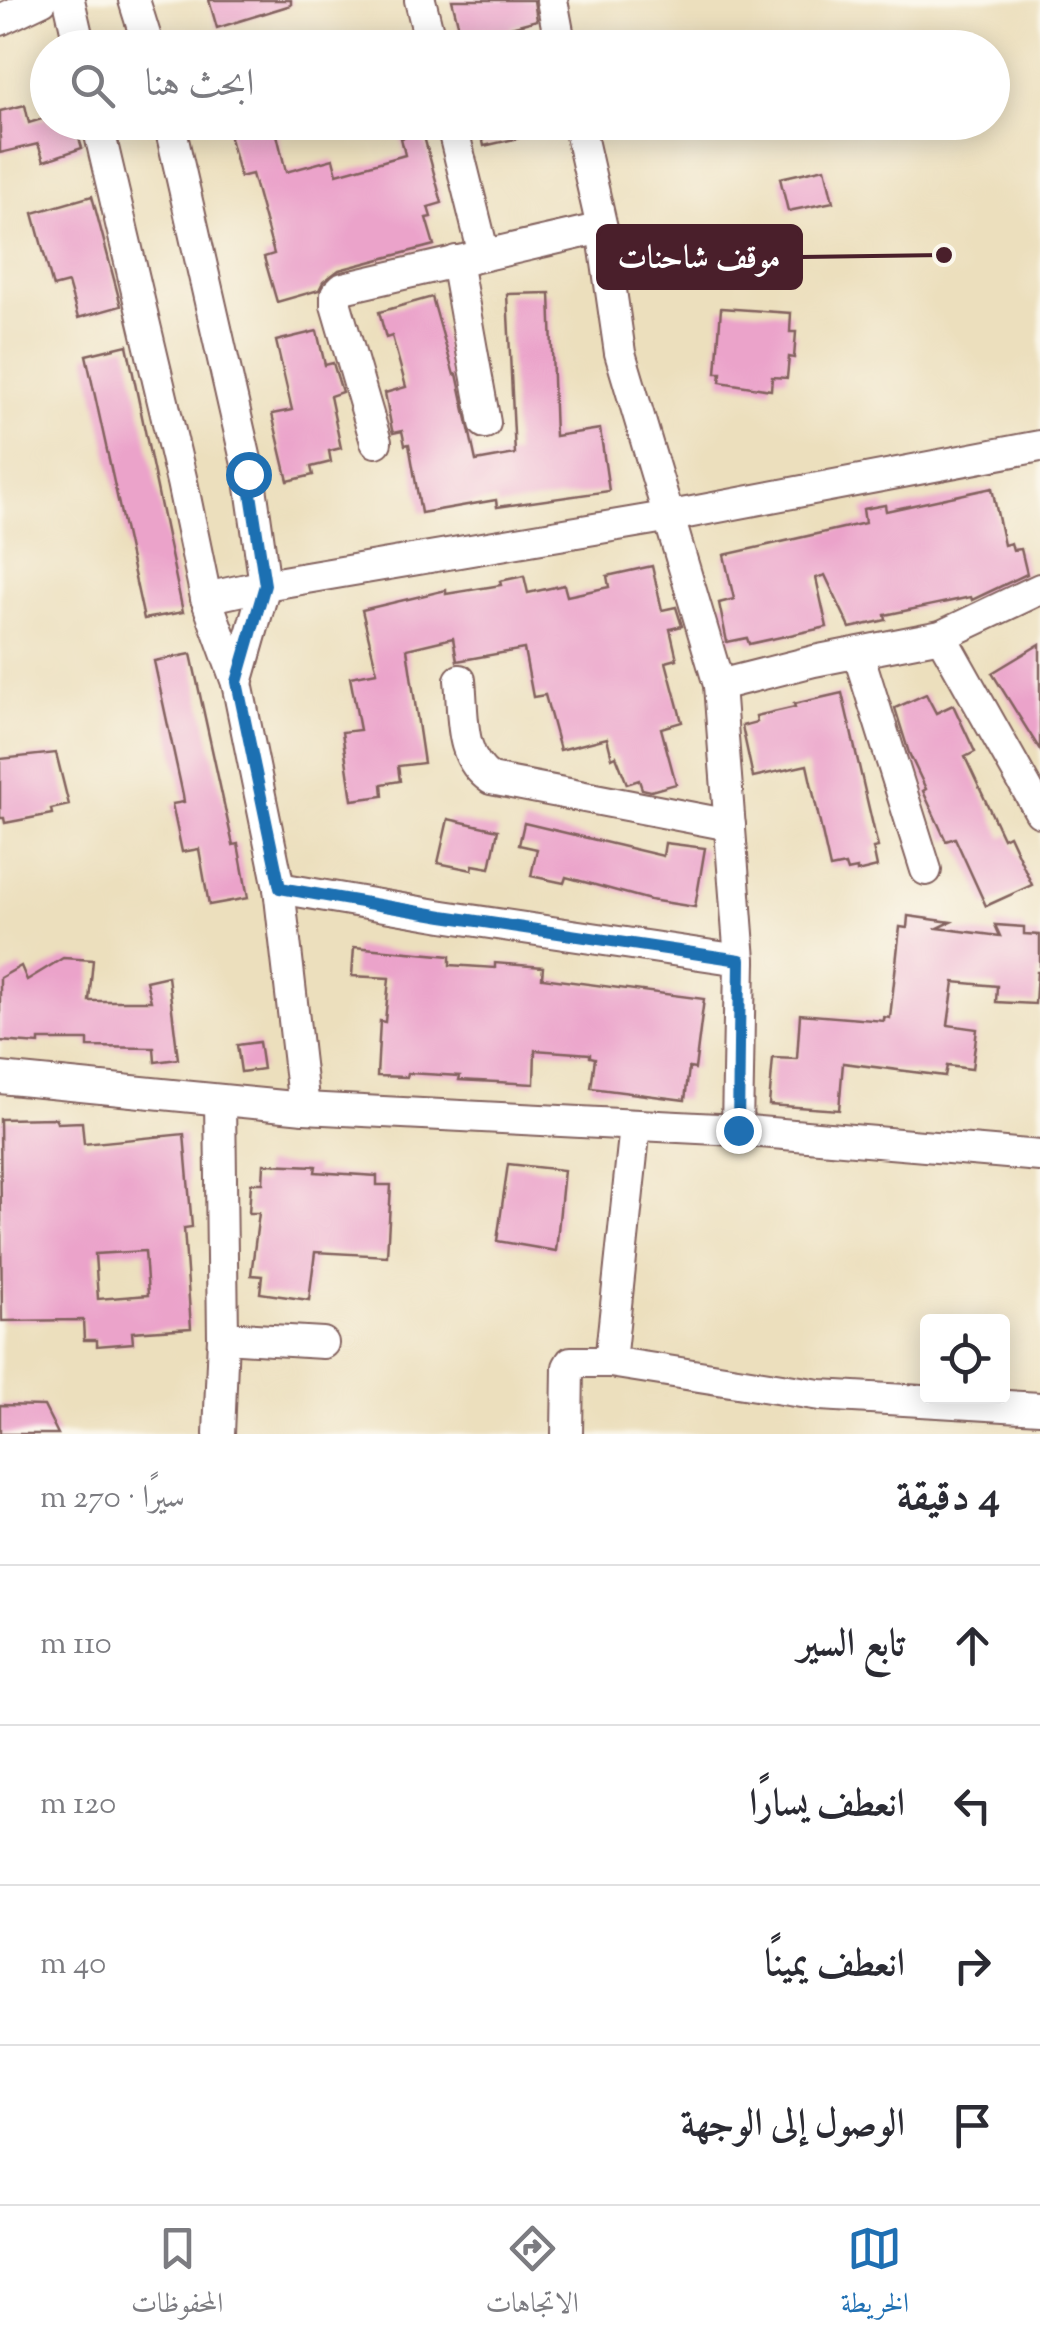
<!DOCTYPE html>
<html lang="ar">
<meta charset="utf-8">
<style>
body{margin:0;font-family:"Sorts Mill Goudy",Amiri,serif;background:#f7f7f7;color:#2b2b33;direction:rtl}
.controls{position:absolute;right:30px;bottom:30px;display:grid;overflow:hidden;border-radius:10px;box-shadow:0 5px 25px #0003}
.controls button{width:90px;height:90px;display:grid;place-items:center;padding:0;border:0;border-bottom:2px solid #e1e1e2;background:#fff;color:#2b2b33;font:50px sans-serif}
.stop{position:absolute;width:30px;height:30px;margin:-22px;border:8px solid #1f6fb2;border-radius:50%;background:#fff}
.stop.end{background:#1f6fb2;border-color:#fff;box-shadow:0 2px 10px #0008}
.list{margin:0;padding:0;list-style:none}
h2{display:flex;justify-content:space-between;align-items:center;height:130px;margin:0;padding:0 40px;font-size:42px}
h2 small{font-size:32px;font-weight:400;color:#7c7c81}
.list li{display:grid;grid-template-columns:65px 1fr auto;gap:30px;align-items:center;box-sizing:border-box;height:160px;padding:0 40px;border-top:2px solid #e1e1e2}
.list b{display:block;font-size:38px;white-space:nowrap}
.list em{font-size:32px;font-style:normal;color:#7c7c81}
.icon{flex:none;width:55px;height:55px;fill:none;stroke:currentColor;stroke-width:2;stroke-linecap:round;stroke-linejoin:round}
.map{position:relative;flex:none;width:1040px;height:1434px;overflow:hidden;direction:ltr}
.search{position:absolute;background:#fff;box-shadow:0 5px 25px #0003;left:30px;right:30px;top:30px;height:110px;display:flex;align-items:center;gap:25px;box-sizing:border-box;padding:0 35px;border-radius:55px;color:#7c7c81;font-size:38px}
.sheet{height:770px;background:#fff}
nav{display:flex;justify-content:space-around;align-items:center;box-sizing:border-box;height:140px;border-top:2px solid #e1e1e2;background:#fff;font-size:28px;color:#7c7c81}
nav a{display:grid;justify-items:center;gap:5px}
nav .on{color:#1f6fb2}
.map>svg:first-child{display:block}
</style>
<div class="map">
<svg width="1040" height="1434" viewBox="0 0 1040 1434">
<rect width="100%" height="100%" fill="#fbf7ec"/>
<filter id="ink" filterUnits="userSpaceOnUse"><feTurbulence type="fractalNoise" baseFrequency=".01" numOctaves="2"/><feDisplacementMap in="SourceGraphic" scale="20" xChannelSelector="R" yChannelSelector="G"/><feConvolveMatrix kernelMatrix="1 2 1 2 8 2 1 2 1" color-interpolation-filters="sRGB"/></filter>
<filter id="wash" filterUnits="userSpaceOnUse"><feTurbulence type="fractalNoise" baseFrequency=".0048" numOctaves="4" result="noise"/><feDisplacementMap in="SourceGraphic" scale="40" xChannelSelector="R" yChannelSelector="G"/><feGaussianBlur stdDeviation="2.25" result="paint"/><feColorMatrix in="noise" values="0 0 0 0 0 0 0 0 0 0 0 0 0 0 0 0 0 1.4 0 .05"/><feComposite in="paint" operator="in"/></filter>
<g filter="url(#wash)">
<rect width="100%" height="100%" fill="#ecdfbd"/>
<g id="blocks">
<g fill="#eba3ca" fill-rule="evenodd">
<polygon points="209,0 291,0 291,5 217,28"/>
<polygon points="452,0 534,0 537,20 511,27 515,48 464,48"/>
<polygon points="25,105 29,123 48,117 48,122 74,122 82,148 44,161 38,144 0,153 0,111"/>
<polygon points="226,122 274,122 286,172 333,159 337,174 405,155 401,138 423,133 442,203 428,207 431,217 426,218 434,245 339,270 323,282 319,290 277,302 264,257 274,254 252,174 240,177"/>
<polygon points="479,122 548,122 549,131 484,146"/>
<polygon points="825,168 833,202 788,211 780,178"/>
<polygon points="92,196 121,306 78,318 68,283 53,287 33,213"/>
<polygon points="550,293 555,436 600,429 609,491 497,507 496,500 421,513 409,444 405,445 402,431 393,433 392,430 385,393 406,387 392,336 386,338 379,312 432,297 454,375 457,374 476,461 515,454 507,294"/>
<polygon points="721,308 791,313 790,332 796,332 794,358 789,357 787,378 772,377 771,390 720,382 721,373 716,373"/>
<polygon points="317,331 325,365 333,363 342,392 330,396 341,448 329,451 331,462 311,467 313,475 288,481 272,414 292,410 276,341"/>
<polygon points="127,345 183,612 144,619 86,355"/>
<polygon points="992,488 1004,545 1011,543 1013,550 1021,549 1027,574 972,600 971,597 885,615 886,620 850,628 825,575 816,578 827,627 749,644 747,638 727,642 719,603 734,599 724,555 865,523 863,509 885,505 886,511"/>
<polygon points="652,566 662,610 676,607 682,626 670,629 677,659 666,662 682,722 661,728 676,784 651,791 642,789 639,780 627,784 616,756 612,758 607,738 560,750 545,695 533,697 524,649 457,661 453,638 407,649 424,763 398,766 400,781 382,784 383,796 352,800 342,732 360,730 350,677 377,672 362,610 446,590 446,594 501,585 500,581 524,576 528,593 564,585 567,596 609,587 607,576"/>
<polygon points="1040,644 1040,750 992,673"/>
<polygon points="191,654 233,845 238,844 248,898 209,905 199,849 182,852 172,804 184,802 183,795 154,661"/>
<polygon points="842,693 878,847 873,848 877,867 857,872 857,869 847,871 845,865 830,868 807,765 753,777 742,726 757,722 756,716 795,707 794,704"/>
<polygon points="926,694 936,713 953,705 975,752 965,757 1003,838 1009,835 1032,885 986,906 955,838 946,841 923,791 926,789 909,753 895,708"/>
<polygon points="56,753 69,805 51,809 52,814 5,823 4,818 0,818 0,759"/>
<polygon points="448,819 498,830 490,868 473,865 472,870 438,863"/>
<polygon points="524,823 663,856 665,843 705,848 695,907 650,900 566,877 564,883 531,876 537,849 519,845"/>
<polygon points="908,916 951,922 938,928 1000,936 995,925 1024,927 1024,934 1040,935 1040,972 1037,972 1035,1004 996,1002 997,986 954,982 948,1025 977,1029 972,1069 947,1066 945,1076 843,1063 839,1110 769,1105 773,1058 797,1059 800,1014 884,1021 884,1017 890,1018 900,927 907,928"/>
<polygon points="354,947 450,956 450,965 495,968 495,963 543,967 542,978 704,999 695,1069 689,1068 685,1100 591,1088 595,1058 590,1057 590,1054 535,1050 534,1084 459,1080 460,1076 408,1073 407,1077 377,1076 380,1021 385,1022 389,978 352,976"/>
<polygon points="63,958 93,960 89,1001 151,1001 146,981 168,976 178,1059 155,1062 154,1048 88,1047 88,1040 39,1040 39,1044 0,1041 0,978 21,966 27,980"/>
<polygon points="259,1042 263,1069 241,1072 237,1045"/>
<path d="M56,1118L57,1123L82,1122L84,1144L184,1134L192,1227L184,1228L191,1328L132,1332L133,1343L97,1346V1340H84L83,1320L2,1321L0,1119ZM145,1251L148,1295L98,1299L95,1254Z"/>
<polygon points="264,1164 316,1166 315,1172 377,1176 377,1185 391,1185 387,1256 315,1252 309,1300 260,1293 262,1276 251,1275 259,1213 249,1213 251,1183 263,1183"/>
<polygon points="508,1164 564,1170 556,1251 497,1241"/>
<polygon points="0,1405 44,1406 58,1434 0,1434"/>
</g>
</g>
</g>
<g filter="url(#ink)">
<use href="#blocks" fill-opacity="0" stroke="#83625e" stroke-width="2.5"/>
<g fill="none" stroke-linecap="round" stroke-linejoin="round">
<defs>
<g id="minor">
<polyline points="69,0 80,48"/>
<polyline points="134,0 149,48"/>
<polyline points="420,0 432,48"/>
<polyline points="552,0 561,48"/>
<polyline points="0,20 42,0"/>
<polyline points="97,122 182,482 206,598 237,683 279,888 304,1108"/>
<polyline points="169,122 249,473 265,585 237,683"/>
<polyline points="451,122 484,255"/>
<polyline points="578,122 602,228 620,353 719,685 740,960"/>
<polyline points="456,261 485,423"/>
<polyline points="376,442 336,305 336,295 343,288 602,228"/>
<polyline points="206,598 265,585 671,516 1040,446"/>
<polyline points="941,636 1040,812"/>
<polyline points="858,653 926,870"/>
<path d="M460,680C464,717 458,756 491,779L730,825"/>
<polyline points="719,685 814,661 941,636 1040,589"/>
<polyline points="279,888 443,916 740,960 737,1130"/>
<polyline points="0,1078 304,1108 737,1130 1040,1156"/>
<polyline points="220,1100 223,1337 323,1343"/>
<polyline points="610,1362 635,1126"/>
<polyline points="219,1434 223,1337"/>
<polyline points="567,1434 568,1367 571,1362 610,1362 820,1395 1040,1408"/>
</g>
</defs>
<use href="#minor" stroke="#83625e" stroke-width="34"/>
<use href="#minor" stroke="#fff" stroke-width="30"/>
</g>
</g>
<g fill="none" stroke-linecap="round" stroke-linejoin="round" filter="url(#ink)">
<polyline stroke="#1f6fb2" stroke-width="12" points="248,474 265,585 237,682 280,888 443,916 740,960 738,1130"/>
</g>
<path fill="none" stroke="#4a1f2b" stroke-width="4" d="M944 255L801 257"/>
<circle fill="#4a1f2b" stroke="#fbf7ec" stroke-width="4" cx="944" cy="255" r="10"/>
<rect fill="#4a1f2b" stroke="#4a1f2b" stroke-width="4" x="598" y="226" width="203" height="62" rx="10"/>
<g font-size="32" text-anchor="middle" font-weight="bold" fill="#fff">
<text x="699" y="268">موقف شاحنات</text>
</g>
</svg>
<div class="controls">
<button><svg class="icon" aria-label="locate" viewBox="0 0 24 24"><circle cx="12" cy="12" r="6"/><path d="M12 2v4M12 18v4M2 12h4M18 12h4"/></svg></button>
</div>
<div class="stop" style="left:248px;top:474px"></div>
<div class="stop end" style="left:738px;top:1130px"></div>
<div class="search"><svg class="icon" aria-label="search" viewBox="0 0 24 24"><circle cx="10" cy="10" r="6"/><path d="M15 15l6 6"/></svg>ابحث هنا</div>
</div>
<section class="sheet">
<h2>4 دقيقة<small>سيرًا · 270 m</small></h2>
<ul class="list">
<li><svg class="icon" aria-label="ahead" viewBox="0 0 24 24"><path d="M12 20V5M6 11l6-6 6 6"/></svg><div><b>تابع السير</b></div><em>110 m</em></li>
<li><svg class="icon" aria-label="left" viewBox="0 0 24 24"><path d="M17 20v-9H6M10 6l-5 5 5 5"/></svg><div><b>انعطف يسارًا</b></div><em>120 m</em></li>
<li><svg class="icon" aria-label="right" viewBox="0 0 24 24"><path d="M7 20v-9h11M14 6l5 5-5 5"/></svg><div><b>انعطف يمينًا</b></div><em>40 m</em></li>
<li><svg class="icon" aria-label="arrive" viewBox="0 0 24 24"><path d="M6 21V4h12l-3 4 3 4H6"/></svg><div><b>الوصول إلى الوجهة</b></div></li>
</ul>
</section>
<nav>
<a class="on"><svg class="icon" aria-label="map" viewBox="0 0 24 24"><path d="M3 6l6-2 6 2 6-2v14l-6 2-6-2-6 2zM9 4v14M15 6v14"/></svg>الخريطة</a>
<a><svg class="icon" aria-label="directions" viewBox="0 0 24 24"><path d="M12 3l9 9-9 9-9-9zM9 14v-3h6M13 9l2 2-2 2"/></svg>الاتجاهات</a>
<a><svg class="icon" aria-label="saved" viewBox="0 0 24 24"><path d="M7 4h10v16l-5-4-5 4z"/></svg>المحفوظات</a>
</nav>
